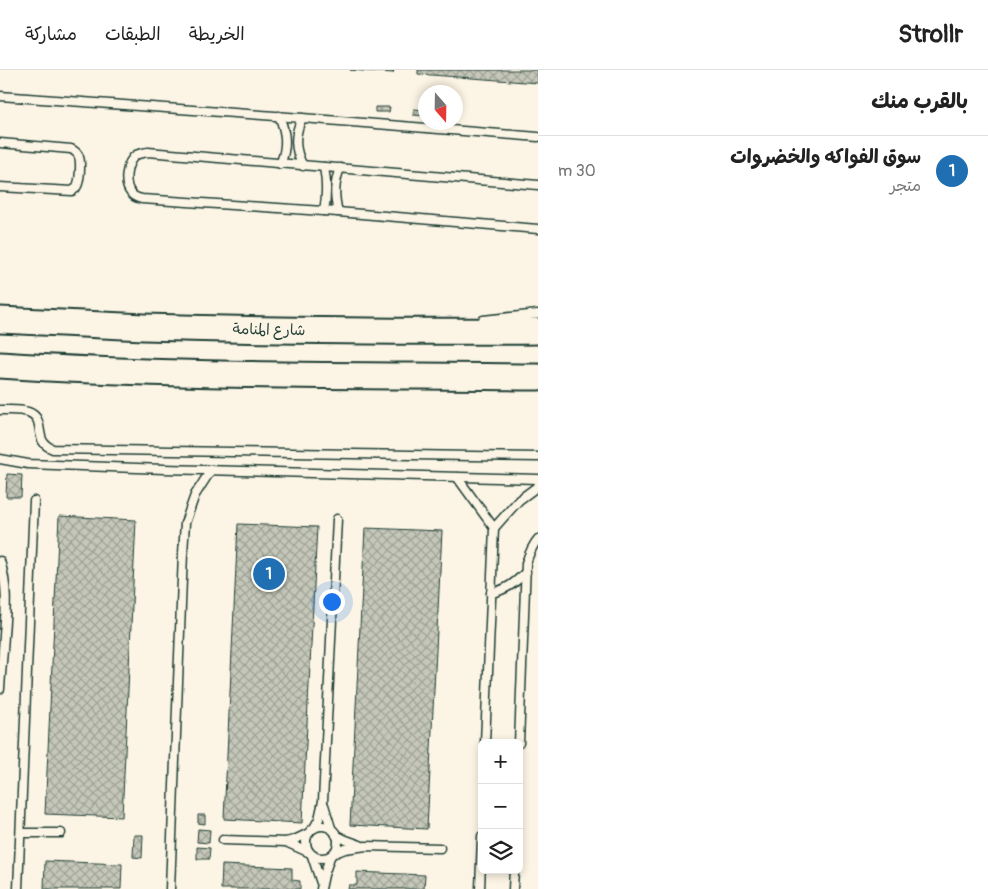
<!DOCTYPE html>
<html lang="ar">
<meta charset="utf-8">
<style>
body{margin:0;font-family:Pangolin,"Playpen Sans Arabic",sans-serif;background:#f2f2f2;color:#222;direction:rtl}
.controls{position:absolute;right:15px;bottom:15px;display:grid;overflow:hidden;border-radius:8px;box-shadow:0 2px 8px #0003}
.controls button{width:45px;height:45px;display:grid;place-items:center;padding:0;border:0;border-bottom:1px solid #e0e0e0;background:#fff;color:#222;font:25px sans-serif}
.compass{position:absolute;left:418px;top:15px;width:45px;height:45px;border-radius:50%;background:#fff;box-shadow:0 2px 8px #0003;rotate:160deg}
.you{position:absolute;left:331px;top:531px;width:18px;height:18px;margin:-12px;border:4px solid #fff;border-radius:50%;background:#1a73e8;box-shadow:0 0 0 8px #1a73e833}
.badge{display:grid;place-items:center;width:32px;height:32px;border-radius:50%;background:#1f6fb2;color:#fff;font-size:16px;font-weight:700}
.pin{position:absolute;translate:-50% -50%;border:2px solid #fff;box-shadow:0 1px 5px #0006}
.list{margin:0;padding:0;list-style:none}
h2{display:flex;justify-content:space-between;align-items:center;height:65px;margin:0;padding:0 20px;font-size:21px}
h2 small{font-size:16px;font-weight:400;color:#767676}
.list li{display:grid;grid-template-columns:32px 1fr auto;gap:15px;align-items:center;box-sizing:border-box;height:70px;padding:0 20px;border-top:1px solid #e0e0e0}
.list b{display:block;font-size:19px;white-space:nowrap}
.list p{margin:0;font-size:16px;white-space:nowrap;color:#767676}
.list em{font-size:16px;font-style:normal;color:#767676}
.icon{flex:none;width:28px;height:28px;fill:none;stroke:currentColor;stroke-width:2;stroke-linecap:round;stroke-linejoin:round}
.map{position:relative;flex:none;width:538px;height:819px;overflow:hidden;direction:ltr}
header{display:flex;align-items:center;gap:30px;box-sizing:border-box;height:70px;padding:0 25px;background:#fff;border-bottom:1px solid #e0e0e0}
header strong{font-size:24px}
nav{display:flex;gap:28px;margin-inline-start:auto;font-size:18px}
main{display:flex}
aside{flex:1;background:#fff}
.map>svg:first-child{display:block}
</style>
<header>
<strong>Strollr</strong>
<nav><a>الخريطة</a><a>الطبقات</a><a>مشاركة</a></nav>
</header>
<main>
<aside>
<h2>بالقرب منك<small></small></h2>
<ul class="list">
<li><span class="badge">1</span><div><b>سوق الفواكه والخضروات</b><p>متجر</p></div><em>30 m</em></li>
</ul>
</aside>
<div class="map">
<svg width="538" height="819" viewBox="0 0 538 819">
<defs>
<pattern id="building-cross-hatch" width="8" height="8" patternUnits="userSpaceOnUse" patternTransform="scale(1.25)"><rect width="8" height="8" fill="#c5c7b9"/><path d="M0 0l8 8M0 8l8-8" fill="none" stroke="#9fa397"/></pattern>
</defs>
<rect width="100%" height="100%" fill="#fcf5e5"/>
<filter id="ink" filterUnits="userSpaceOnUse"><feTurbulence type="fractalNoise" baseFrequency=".02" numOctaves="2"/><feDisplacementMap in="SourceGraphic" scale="10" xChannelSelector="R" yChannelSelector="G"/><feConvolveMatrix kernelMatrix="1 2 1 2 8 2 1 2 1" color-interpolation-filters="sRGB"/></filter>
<g filter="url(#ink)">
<g fill="url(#building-cross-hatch)" stroke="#1f3d34">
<polygon points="350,0 394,0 393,3"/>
<polygon points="418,0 538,0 538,13 418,4"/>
<polygon points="375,37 390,37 389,42 375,42"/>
<polygon points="414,39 426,40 426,46 413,45"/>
<polygon points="7,404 22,405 21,427 6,427"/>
<polygon points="59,446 136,450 122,747 45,744"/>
<polygon points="238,454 317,457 302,753 224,749"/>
<polygon points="365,458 442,461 427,759 350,755"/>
<polygon points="198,745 205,745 205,754 198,753"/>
<polygon points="198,759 210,760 209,773 197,772"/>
<polygon points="134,765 143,765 142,788 133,787"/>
<polygon points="197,777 210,778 209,789 197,789"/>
<polygon points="45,791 122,794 121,819 44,819"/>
<polygon points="222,795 292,798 292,810 300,811 300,819 221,819"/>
<polygon points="357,802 425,805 424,819 348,819 349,815 357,815"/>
</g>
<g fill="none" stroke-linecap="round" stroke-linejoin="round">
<defs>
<g id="service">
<polyline points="0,26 302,48 538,67"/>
<path d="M279,46C286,62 288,77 280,94"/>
<path d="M302,48C294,65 294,79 303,96"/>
<path d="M0,73L71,79C75,81 78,83 79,87C81,92 80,111 77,116C76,119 75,119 72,121L0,117"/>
<path d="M538,115L148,82C144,83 140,83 136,85C126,92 123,114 131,123C133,127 138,128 142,129L338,142L538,159"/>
<path d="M324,141C327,126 327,113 324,97"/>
<path d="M338,142C334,126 334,114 340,98"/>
<polyline points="483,250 538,244"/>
<path d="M0,340C9,340 20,339 28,342C48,349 31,371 53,379L538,387"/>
<polyline points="0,389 28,394 164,399 538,409"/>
<polyline points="457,407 494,458 485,673"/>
<polyline points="494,458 519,430 538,416"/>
<path d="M0,491C8,516 6,539 4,565C3,583 1,601 0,619"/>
<path d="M491,523C506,520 515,513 526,502"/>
<path d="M519,673L526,493C529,484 532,476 538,469"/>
<polyline points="324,735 331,758"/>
<circle cx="322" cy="772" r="16"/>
<polyline points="314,758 319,749 323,731 337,449"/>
<polyline points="21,763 61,763"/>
<polyline points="336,765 346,770 360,775"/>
<polyline points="223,770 286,772 294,770 309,763"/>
<polyline points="286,772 308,782"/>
<polyline points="335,783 345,779 366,776 440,778"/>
<polyline points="312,786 321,813"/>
<polyline points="18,819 34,431"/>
<polyline points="170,819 183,483 185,453 195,425 211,400"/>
<polyline points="321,819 324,805 330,787"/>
<polyline points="480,819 482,766"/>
<polyline points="513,819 514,800"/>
</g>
<g id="primary">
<path d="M0,250C48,252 96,255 144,257C275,261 407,262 538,261"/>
<path d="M0,295C179,307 359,305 538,307"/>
</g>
</defs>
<use href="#service" stroke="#1f3d34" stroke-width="11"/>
<use href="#primary" stroke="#1f3d34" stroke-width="29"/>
<use href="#service" stroke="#fcf5e5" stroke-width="8"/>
<use href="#primary" stroke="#fcf5e5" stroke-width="25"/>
</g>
</g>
<g text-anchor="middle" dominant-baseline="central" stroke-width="4" stroke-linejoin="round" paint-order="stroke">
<g font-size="15" fill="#1f3d34" stroke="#fcf5e5">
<text transform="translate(269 260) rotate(1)">شارع المنامة</text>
</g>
</g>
</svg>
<div class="controls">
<button>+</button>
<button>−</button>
<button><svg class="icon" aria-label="layers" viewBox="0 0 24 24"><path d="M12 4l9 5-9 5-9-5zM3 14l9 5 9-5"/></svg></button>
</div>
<svg class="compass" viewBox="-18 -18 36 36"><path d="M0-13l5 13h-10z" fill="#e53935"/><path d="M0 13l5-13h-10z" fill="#767676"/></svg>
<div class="you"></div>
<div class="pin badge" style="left:269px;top:504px">1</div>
</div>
</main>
